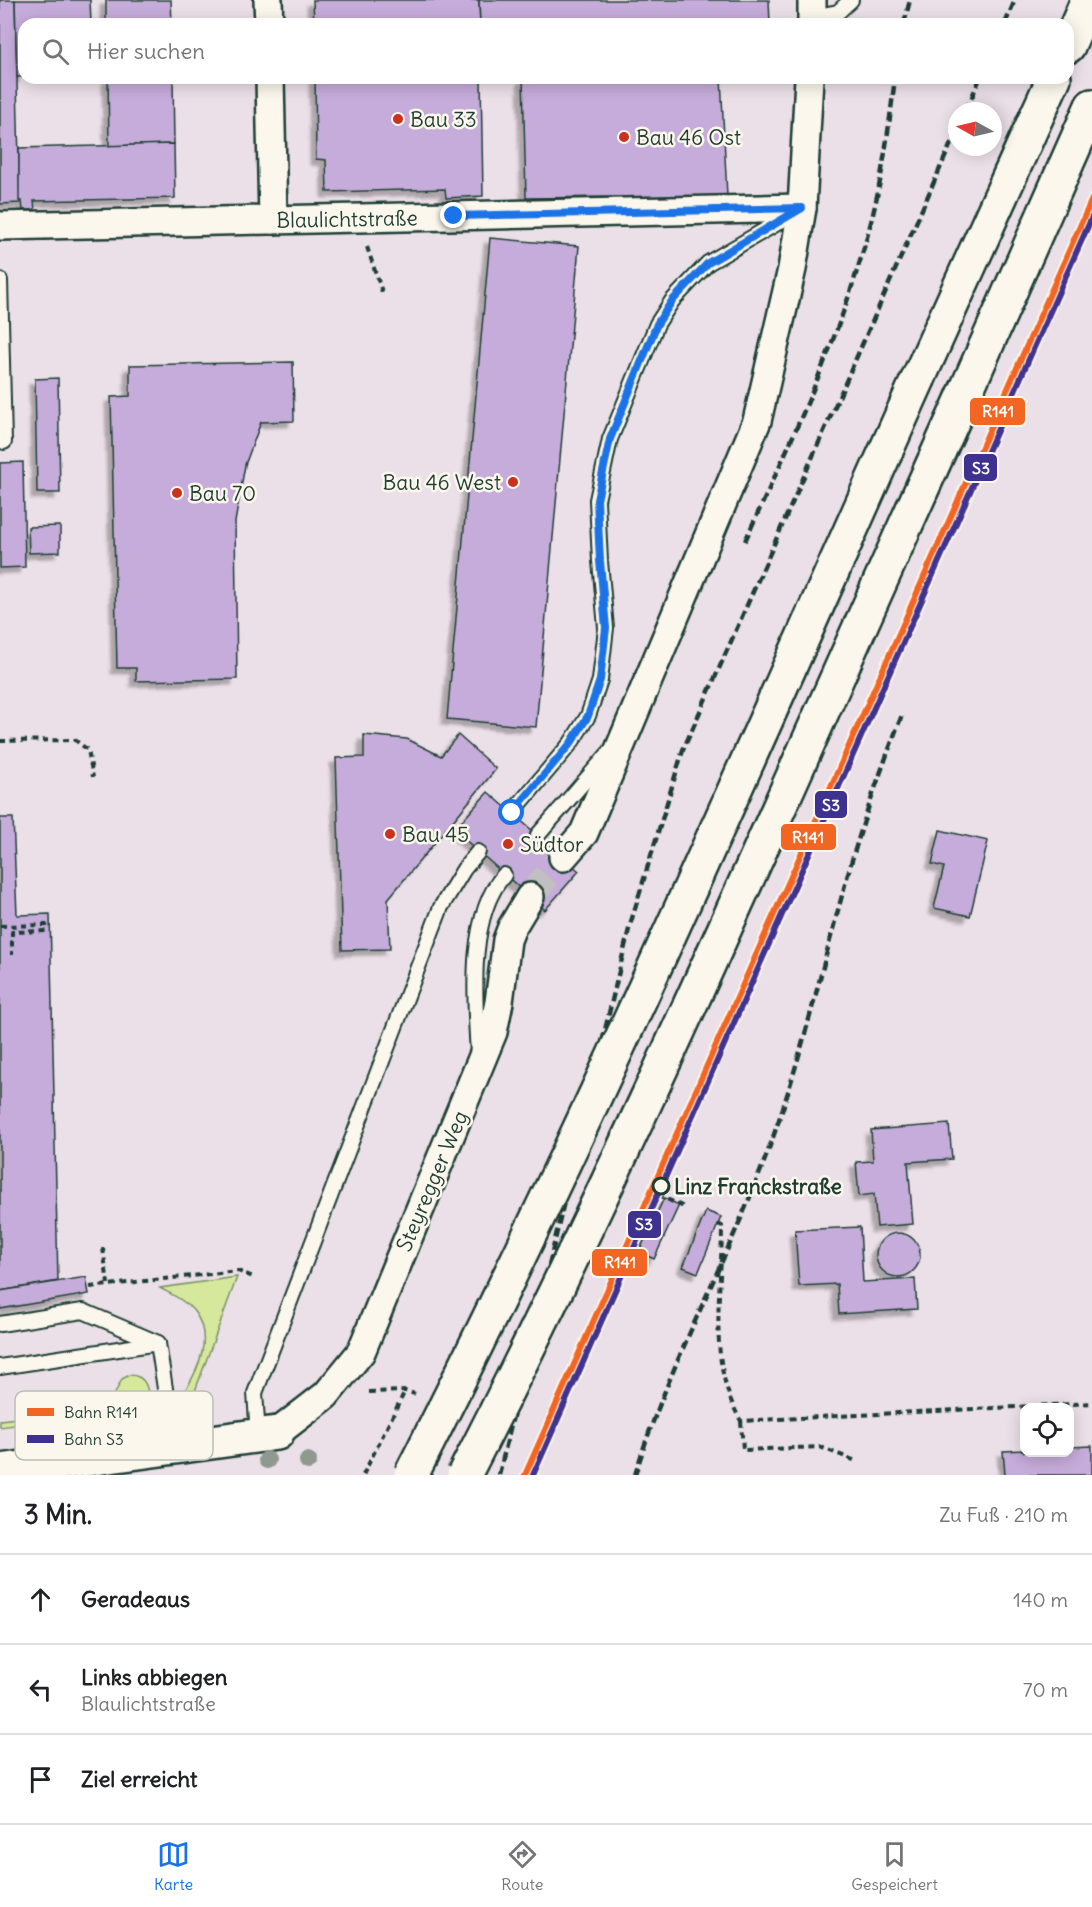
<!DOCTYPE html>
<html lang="de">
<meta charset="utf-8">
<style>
body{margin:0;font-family:Delius,sans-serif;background:#f6f6f6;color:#202124}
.controls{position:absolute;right:18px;bottom:18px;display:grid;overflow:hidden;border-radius:12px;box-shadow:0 3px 15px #0003}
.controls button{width:54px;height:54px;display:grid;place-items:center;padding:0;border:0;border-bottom:2px solid #e0e0e0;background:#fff;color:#202124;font:30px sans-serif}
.compass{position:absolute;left:948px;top:102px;width:54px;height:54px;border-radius:50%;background:#fff;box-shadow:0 3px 15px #0003;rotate:278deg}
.stop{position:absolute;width:18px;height:18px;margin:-14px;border:4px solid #1a73e8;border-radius:50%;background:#fff}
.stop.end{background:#1a73e8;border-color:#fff;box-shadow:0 2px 6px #0008}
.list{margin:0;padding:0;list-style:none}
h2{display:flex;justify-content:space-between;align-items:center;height:78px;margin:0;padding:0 24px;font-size:26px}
h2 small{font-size:20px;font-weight:400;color:#757577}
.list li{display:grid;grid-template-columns:39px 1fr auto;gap:18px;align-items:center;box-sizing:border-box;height:90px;padding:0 24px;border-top:2px solid #e0e0e0}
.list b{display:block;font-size:22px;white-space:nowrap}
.list p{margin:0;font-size:20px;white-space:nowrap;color:#757577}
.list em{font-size:20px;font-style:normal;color:#757577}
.icon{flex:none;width:33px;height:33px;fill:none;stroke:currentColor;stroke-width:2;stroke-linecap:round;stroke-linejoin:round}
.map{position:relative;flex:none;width:1092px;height:1475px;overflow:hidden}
.search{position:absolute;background:#fff;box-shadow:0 3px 15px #0003;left:18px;right:18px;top:18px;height:66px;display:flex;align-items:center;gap:15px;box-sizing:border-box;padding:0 21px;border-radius:18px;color:#757577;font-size:22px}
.sheet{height:348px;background:#fff}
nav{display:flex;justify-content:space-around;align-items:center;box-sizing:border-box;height:84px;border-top:2px solid #e0e0e0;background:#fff;font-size:16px;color:#757577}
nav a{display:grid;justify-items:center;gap:3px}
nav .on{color:#1a73e8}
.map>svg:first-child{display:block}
</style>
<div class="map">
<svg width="1092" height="1475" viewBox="0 0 1092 1475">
<defs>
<filter id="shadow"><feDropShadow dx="-5.5" dy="5.5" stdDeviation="1.5" flood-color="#0004"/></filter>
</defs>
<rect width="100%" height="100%" fill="#ebe0e7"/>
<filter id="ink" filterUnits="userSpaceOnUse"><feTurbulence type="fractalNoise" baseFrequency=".0167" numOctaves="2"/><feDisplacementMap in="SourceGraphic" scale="12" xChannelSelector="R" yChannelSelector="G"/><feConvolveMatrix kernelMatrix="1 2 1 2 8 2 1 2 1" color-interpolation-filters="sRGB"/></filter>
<g filter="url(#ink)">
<g fill="#d5e89c" stroke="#7a9268" stroke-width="1.5">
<path d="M237,1277L195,1391L184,1392C200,1368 214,1334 192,1309C183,1299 171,1294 160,1288Z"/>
<path d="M129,1375C148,1375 149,1391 148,1407L0,1427V1420L108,1408L122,1379Z"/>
</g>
<g fill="#c6acda" stroke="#1f3d34" stroke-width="1.5" filter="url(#shadow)">
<polygon points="0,0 15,0 20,203 0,204"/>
<polygon points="15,0 90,0 91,24 24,24 24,77 17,77"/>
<polygon points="106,0 171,0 172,24 106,24"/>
<polygon points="313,0 479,0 480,24 314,24"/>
<polygon points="479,0 769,0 770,24 480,24"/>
<polygon points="108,78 173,78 174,144 109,146"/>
<polygon points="315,78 481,78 483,196 446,198 445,189 327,192 326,160 316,159"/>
<polygon points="523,78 721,78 727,196 526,198"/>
<polygon points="174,144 175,198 34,201 35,210 23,210 22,201 19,201 19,148"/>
<polygon points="490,238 579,246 536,727 447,719"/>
<polygon points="293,362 294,421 261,422 245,465 235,522 237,679 136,681 136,668 117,668 111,397 130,396 130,365"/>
<polygon points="58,378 60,493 37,493 35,379"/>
<polygon points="23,462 25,567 0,568 0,463"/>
<polygon points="60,526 60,552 29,553 28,527"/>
<polygon points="364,735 407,739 441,756 458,735 496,769 388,899 390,949 342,950 336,758 364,757"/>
<polygon points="488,792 579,871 545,910 454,830"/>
<polygon points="0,818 13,818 17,915 50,914 58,1281 0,1291"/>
<polygon points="940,830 988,841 970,916 934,908 944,867 932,864"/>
<polygon points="949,1124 952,1159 908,1162 913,1224 877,1227 874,1194 859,1196 856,1162 873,1161 871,1130"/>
<polygon points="664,1198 679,1205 654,1259 639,1252"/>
<polygon points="706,1211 721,1217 698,1273 683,1267"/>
<polygon points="860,1227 863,1282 915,1279 917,1309 839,1314 837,1284 799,1286 795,1230"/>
<circle cx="898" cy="1255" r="22"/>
<polygon points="86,1277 89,1294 0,1309 0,1291"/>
<polygon points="1092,1446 1092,1475 1005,1475 1003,1451 1024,1450 1024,1452 1070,1452 1070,1447"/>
</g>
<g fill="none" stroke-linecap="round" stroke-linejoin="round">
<polyline stroke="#c2bfc3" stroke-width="27" stroke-dasharray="27 14" stroke-linecap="butt" points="530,897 563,857"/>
<defs>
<g id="lane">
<polyline points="812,17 838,12 851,0"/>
<polyline points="0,280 4,442"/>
<polyline points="512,813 571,743 588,716 600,680 606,628 600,561 597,500 610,439 657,324 672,301 708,263 793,214"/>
<polyline points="538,835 609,753"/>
<path d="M478,1054C475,1001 467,917 504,875"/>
<polyline points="0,1324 83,1311 158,1343"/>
<polyline points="0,1367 158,1343 174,1447"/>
<polyline points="258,1435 255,1393 441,907 464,869 478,852"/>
</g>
<g id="street">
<polyline points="268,0 269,24"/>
<polyline points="812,24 812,0"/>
<polyline points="270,78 273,220"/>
<polyline points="0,226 802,208"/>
<polyline points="563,857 584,833 757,421 792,269 802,208 809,78"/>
<polyline points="277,1433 326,1395 361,1352 493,1032 499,1002 507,940 512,927 530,897"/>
</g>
<polyline id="secondary" points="0,1471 277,1433"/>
<g id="primary">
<polyline points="1068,46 1088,0"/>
<polyline points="919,377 1054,78"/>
<polyline points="963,398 1092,106"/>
</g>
</defs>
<use href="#lane" stroke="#1f3d34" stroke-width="18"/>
<use href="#street" stroke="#1f3d34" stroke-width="32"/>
<use href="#secondary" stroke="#1f3d34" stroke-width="38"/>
<use href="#primary" stroke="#1f3d34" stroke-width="38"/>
<g stroke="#1f3d34" stroke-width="4" stroke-dasharray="6 4.5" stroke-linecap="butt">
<polyline points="367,247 382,292"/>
<polyline points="0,741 75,740 88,750 93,777"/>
<polyline points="0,926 46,925 46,931 12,932 12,955"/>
<polyline points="658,1195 684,1207"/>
<path d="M718,1224L722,1226C722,1292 706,1361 741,1421L1092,1403"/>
<polyline points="103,1248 108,1284"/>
<polyline points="90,1287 238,1271 253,1277"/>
<polyline points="369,1392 405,1391 415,1394"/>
<polyline points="741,1421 743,1450 820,1447 856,1461"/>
<polyline points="363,1475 405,1391"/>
</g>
<use href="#lane" stroke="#fbf7ec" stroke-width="14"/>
<use href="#street" stroke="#fbf7ec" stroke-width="27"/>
<use href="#secondary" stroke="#fbf7ec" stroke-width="33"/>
<use href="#primary" stroke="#fbf7ec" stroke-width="33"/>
<g stroke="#1f3d34" stroke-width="4.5" stroke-dasharray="9 4.5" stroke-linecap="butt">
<polyline points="904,24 910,0"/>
<polyline points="1005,24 1015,0"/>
<polyline points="966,111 980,78"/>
<path d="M745,541C793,437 842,334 871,222C883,175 889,126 895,78"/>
<polyline points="499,1475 630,925 683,750 957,130"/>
<path d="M635,1475C670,1359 732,1253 772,1140C803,1053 823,962 848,874C863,820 882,767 902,715"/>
</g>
<defs>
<g id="primary-bridge">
<path d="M411,1475C594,1116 754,745 919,377"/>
<path d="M464,1475C645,1123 799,758 963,398"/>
</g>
</defs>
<use href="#primary-bridge" stroke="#1f3d34" stroke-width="38" stroke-linecap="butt"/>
<use href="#primary-bridge" stroke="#fbf7ec" stroke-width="33"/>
<defs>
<polyline id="rail-1" points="525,1475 1092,199"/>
<polyline id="rail-2" points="533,1475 1092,217"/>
</defs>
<use href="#rail-1" stroke="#fbf7ec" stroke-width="10"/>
<use href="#rail-2" stroke="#fbf7ec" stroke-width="10"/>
<use href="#rail-1" stroke="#f26522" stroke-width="6"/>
<use href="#rail-2" stroke="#3f318f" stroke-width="6"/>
</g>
<g fill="#8f9990">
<circle cx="267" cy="1460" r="9"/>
<circle cx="308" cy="1461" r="9"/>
</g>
</g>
<g fill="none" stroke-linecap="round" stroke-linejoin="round" filter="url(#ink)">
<polyline stroke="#1a73e8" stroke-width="8" points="454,216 802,208 708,263 672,301 657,324 610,439 597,500 600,561 606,628 600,680 588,716 571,743 512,813"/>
</g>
<g fill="#c8321e" stroke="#fbf7ec" stroke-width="2">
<circle cx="398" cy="119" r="6"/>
<circle cx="624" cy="137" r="6"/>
<circle cx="513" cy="482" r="6"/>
<circle cx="177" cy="493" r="6"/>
<circle cx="390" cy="834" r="6"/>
<circle cx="508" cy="844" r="6"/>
</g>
<circle fill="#fbf7ec" stroke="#1f3d34" stroke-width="3" cx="661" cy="1186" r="8"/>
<g text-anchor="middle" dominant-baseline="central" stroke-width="5" stroke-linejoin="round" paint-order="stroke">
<g font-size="21" fill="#1f3d34" stroke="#fbf7ec" text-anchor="start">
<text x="410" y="119">Bau 33</text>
<text x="636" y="137">Bau 46 Ost</text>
<text x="501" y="482" text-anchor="end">Bau 46 West</text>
<text x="189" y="493">Bau 70</text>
<text x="402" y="834">Bau 45</text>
<text x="520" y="844">Südtor</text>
</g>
<g font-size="21" fill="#1f3d34" stroke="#fbf7ec">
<text transform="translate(347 219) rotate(-1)">Blaulichtstraße</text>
<text transform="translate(432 1181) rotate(-67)">Steyregger Weg</text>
</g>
<g font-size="21" font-weight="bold" fill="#1f3d34" stroke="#fbf7ec" text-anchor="start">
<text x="674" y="1186">Linz Franckstraße</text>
</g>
</g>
<rect x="15" y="1391" width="198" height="69" rx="9" fill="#fbf7ec" stroke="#b9bfb5" stroke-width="1.5"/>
<rect x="27" y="1408" width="27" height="8" fill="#f26522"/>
<rect x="27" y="1435" width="27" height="8" fill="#3f318f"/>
<g font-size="16" fill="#1f3d34">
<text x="64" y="1418">Bahn R141</text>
<text x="64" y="1445">Bahn S3</text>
</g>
<g stroke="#fbf7ec" stroke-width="2">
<rect x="969" y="397" width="57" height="29" rx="6" fill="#f26522"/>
<rect x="963" y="453" width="35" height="29" rx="6" fill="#3f318f"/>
<rect x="814" y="790" width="34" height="29" rx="6" fill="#3f318f"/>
<rect x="780" y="823" width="57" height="28" rx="6" fill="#f26522"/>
<rect x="627" y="1210" width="35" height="29" rx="6" fill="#3f318f"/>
<rect x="591" y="1248" width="57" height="29" rx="6" fill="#f26522"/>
</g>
<g font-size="16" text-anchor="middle" font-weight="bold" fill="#fff">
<text x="998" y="417">R141</text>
<text x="981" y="474">S3</text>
<text x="831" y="811">S3</text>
<text x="808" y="843">R141</text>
<text x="644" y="1230">S3</text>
<text x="620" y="1268">R141</text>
</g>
</svg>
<div class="controls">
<button><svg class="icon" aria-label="locate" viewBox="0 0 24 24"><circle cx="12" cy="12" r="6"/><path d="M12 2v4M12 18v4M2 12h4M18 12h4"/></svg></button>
</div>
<svg class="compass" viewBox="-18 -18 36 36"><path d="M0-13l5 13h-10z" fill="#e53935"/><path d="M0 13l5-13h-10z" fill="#757577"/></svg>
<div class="stop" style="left:512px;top:813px"></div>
<div class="stop end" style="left:454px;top:216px"></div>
<div class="search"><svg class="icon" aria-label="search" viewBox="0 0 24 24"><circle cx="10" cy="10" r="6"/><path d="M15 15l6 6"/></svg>Hier suchen</div>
</div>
<section class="sheet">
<h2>3 Min.<small>Zu Fuß · 210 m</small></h2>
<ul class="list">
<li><svg class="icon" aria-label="ahead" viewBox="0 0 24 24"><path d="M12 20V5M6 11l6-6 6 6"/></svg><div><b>Geradeaus</b></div><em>140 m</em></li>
<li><svg class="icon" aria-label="left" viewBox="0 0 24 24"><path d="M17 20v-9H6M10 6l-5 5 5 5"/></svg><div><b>Links abbiegen</b><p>Blaulichtstraße</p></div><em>70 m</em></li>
<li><svg class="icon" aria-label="arrive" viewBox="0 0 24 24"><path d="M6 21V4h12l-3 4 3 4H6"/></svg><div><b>Ziel erreicht</b></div></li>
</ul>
</section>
<nav>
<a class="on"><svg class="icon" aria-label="map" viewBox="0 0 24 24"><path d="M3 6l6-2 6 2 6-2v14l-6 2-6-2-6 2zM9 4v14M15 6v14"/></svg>Karte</a>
<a><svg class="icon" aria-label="directions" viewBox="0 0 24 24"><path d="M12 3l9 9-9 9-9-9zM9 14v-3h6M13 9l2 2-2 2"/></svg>Route</a>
<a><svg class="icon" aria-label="saved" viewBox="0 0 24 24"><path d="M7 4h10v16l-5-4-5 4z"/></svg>Gespeichert</a>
</nav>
